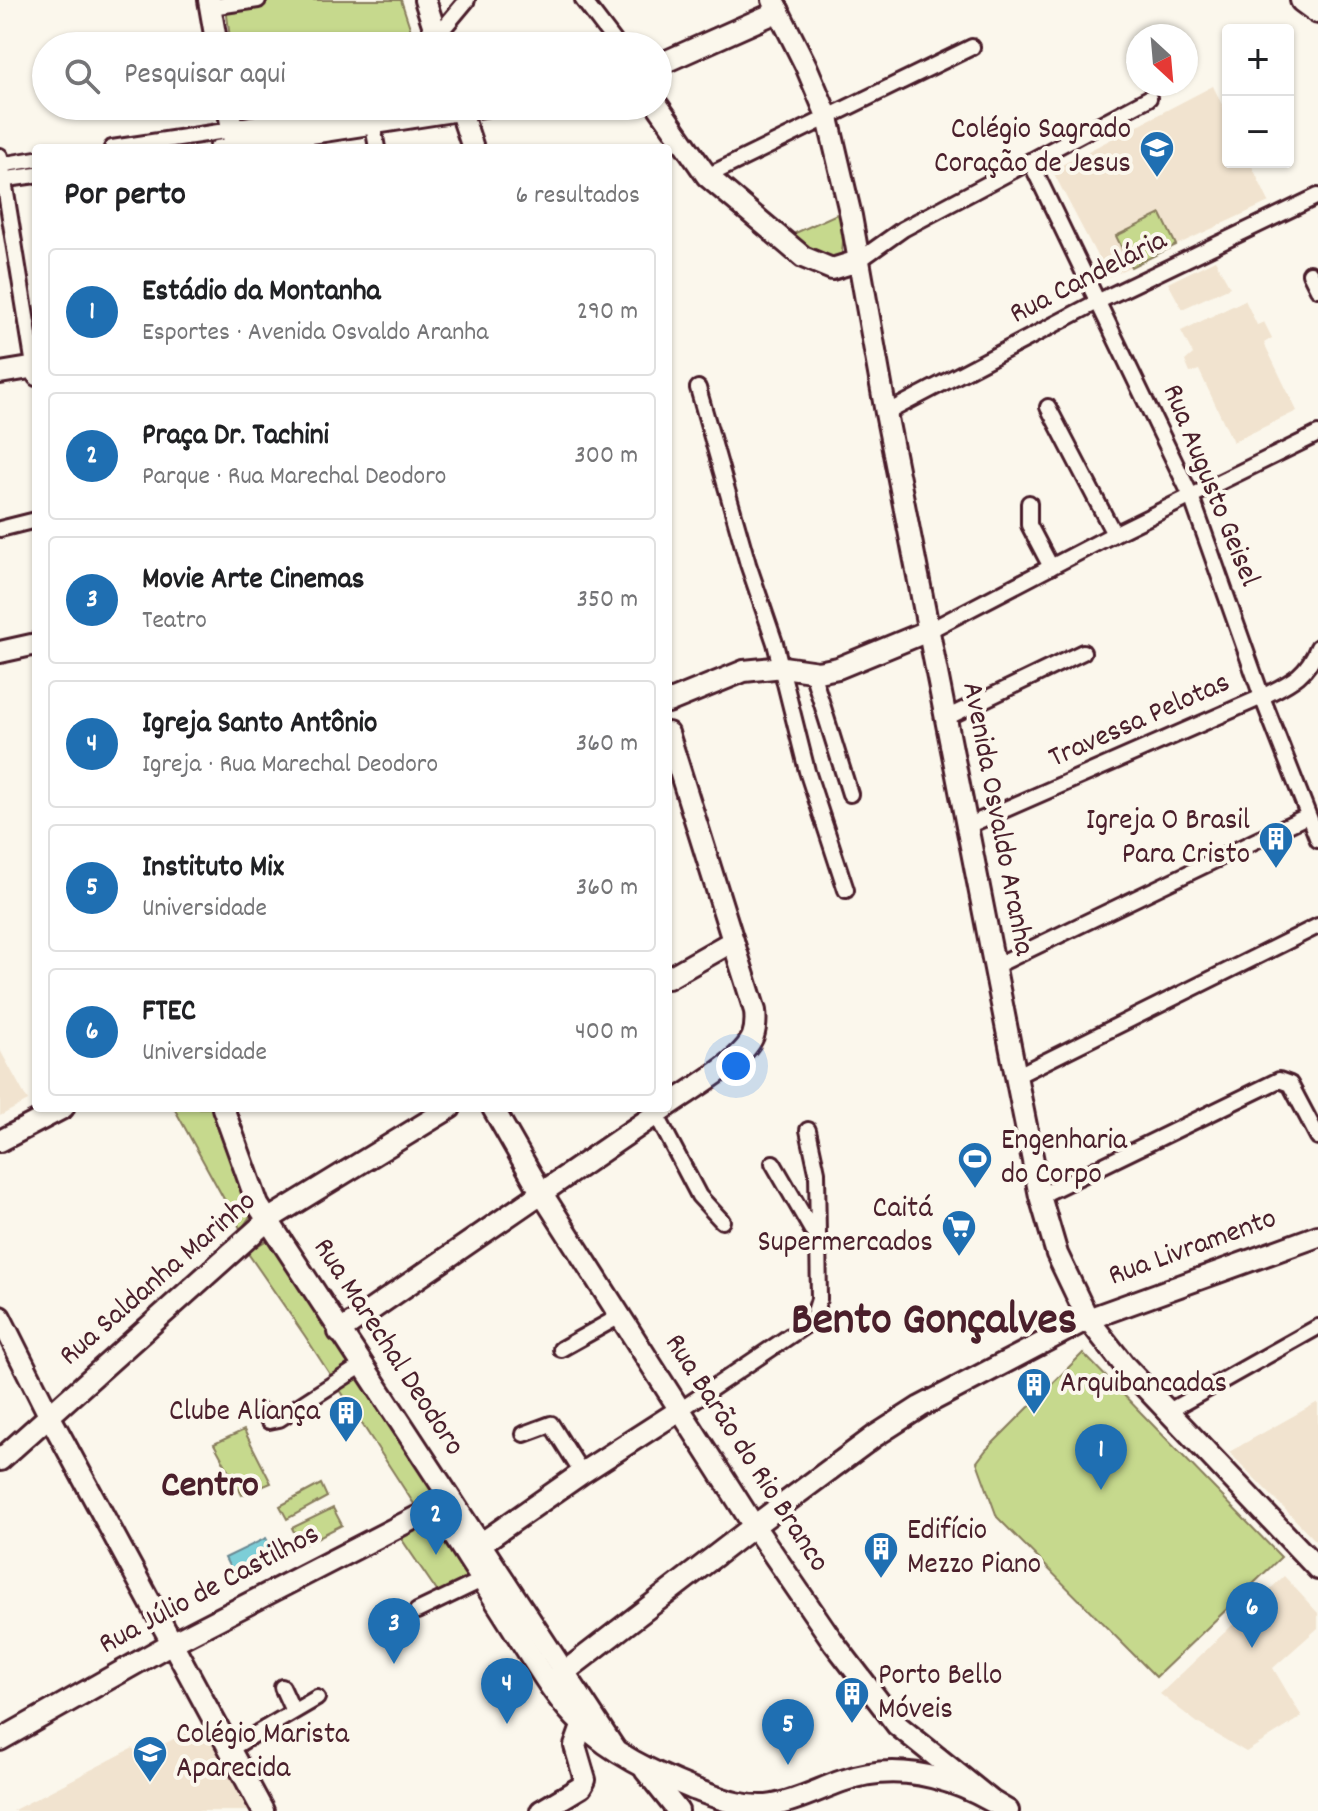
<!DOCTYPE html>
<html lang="pt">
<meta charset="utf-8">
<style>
body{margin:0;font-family:Dekko,sans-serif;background:#f6f6f6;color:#202124}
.controls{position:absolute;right:24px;top:24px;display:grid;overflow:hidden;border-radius:8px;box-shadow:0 2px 6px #0004}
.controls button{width:72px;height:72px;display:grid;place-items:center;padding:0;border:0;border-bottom:2px solid #e0e0e0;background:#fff;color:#202124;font:40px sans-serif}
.compass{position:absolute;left:1126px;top:24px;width:72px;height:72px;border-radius:50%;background:#fff;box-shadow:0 2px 6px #0004;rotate:154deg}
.you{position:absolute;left:736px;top:1066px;width:28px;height:28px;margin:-20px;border:6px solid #fff;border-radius:50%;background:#1a73e8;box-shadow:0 0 0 12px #1a73e833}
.badge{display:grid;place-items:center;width:52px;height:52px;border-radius:50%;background:#1f6fb2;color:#fff;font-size:26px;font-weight:700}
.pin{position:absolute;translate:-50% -66px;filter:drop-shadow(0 2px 4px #0008)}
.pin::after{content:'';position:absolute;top:42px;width:28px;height:24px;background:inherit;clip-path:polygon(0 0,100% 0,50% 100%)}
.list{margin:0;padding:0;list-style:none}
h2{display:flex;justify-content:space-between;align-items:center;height:104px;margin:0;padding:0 32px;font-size:34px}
h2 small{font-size:26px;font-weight:400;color:#757577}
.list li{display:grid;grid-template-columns:52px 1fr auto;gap:24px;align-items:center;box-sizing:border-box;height:128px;margin:0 16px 16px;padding:0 16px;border:2px solid #e0e0e0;border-radius:8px}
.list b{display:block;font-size:30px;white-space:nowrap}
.list p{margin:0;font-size:26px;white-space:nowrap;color:#757577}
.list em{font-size:26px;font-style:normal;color:#757577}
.icon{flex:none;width:44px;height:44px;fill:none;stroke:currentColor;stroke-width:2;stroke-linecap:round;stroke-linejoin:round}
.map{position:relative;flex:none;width:1318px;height:1811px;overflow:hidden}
.search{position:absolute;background:#fff;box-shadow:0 2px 6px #0004;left:32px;top:32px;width:640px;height:88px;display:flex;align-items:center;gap:20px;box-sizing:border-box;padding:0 28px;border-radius:44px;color:#757577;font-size:30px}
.panel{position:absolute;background:#fff;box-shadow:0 2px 6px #0004;left:32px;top:144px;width:640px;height:968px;border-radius:8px}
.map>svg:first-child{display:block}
</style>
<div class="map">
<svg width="1318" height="1811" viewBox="0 0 1318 1811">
<rect width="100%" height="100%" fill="#fbf7ec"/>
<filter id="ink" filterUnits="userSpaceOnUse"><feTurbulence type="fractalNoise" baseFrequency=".0125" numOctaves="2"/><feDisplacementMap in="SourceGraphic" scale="16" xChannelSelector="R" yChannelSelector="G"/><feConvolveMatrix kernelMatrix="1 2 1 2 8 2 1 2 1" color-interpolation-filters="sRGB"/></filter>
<g filter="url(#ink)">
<g fill="#f1e3cf">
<polygon points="1213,86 1228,117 1228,162 1250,162 1269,202 1108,277 1052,170"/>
<polygon points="1215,260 1230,287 1182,309 1168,283"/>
<polygon points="1245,300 1257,325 1264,322 1272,338 1264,343 1297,411 1233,442 1199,370 1190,373 1185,361 1193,354 1181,331"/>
<polygon points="0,1050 28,1101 0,1116"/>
<polygon points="1318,1402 1318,1543 1229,1452"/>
<polygon points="1284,1576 1318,1613 1318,1628 1273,1668 1302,1717 1246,1752 1199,1724 1160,1694"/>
<polygon points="204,1723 251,1811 12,1811 133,1748 139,1757"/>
</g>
<g fill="#c6d98d" stroke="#887c5c" stroke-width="2">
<polygon points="225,0 401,0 416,46 231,46"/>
<polygon points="839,213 843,241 841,265 813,254 791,235"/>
<polygon points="1161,214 1176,245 1131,267 1116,236"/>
<polygon points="174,1108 216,1108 251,1215 241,1230"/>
<polygon points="269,1239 438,1492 414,1504 305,1336 247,1252"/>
<polygon points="1083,1353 1281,1557 1156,1677 997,1517 977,1462 986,1450"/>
<polygon points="244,1430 271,1483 242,1495 214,1444"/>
<polygon points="321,1484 327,1497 287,1519 280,1506"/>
<polygon points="333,1508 342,1525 301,1546 292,1528"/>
<polygon points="433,1512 475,1579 441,1597 396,1531"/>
</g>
<polygon fill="#7dced7" stroke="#698892" stroke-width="2" points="266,1538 276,1558 235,1578 225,1558"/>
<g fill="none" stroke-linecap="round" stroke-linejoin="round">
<defs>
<g id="street">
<polyline points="583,0 618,46"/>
<polyline points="211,7 258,0"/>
<polyline points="437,36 467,0"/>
<polyline points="371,115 377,148"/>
<polyline points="112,148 232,130"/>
<polyline points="217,148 235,145"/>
<polyline points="0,156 36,378"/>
<polyline points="1030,161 1191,496 1262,697 1318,840"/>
<polyline points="0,165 36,159"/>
<polyline points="707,176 972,47"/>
<polyline points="0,180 36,175"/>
<polyline points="858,261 903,229 1149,98"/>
<polyline points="1310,273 1318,289"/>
<polyline points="698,388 748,564 775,643 807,771 846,890"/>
<polyline points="1048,407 1114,534"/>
<polyline points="886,413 1099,301 1318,196"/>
<polyline points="1029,503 1029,525 1051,567"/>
<polyline points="0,529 36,520"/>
<polyline points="928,631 1114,534 1318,434"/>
<polyline points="812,672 850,794"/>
<polyline points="946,718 1083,652"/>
<path d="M967,826L1262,697C1289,683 1306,677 1318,647"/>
<polyline points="995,966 1307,816"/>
<polyline points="1016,1076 1318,926"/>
<polyline points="656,1114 699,1196 722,1221"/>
<polyline points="773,1163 817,1239"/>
<polyline points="1040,1196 1279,1080 1290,1084 1318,1137"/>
<polyline points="561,1349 620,1316"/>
<polyline points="680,1410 806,1325 814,1315 819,1299 817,1172 808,1130"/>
<polyline points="262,1411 269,1421 279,1419 361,1366"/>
<polyline points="1167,1412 1318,1327"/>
<polyline points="524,1434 551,1424 582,1473"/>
<polyline points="417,1611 482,1580"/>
<polyline points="282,1687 293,1711"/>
<polyline points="230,1749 317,1698"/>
</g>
<g id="secondary">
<polyline points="209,0 217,46"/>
<polyline points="425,0 440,46"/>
<polyline points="773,0 806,66 828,118 851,216 886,413 1016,1076 1040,1196 1057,1254 1088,1319 1124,1365 1318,1569"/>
<polyline points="658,65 779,11"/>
<polyline points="228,106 234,141"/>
<polyline points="459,106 473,148"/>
<polyline points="658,106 707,176 803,257 832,269 858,261"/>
<polyline points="232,130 377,106"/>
<polyline points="235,145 484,106"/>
<polyline points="0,373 36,367"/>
<polyline points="0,652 36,644"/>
<polyline points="668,702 744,671 783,667 818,672 838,668 928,631"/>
<path d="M668,733L755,1011C756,1020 756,1027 753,1036C743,1061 690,1090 668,1106"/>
<polyline points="668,978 733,941"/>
<polyline points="223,1108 258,1205 614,1748"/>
<polyline points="493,1108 541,1192 680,1410 754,1526 834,1643 897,1725 989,1799"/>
<polyline points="0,1141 63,1108"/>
<polyline points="0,1317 50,1417 263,1811"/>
<polyline points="339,1332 665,1108"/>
<polyline points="0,1460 269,1219 450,1108"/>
<path d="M436,1508C464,1552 493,1596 521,1641C539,1669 557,1701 582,1724C613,1754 652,1772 691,1788C716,1797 745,1810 773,1805C797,1801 819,1789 842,1781C900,1760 958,1779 1008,1811"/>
<polyline points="479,1545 582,1473 680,1410"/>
<polyline points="549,1684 754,1526 875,1436 920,1407 1088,1319 1318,1236"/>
<polyline points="0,1740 172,1643 446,1502"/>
<polyline points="645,1770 678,1811"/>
<polyline points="541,1811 581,1787 585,1780 575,1746 586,1715"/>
</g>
<polyline id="highway" points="1303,0 1318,11"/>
</defs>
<use href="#street" stroke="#4a1f2b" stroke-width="20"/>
<use href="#secondary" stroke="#4a1f2b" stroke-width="26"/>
<use href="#highway" stroke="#4a1f2b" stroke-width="30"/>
<use href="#street" stroke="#fbf7ec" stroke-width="14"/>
<use href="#secondary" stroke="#fbf7ec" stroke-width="20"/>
<use href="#highway" stroke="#fbf7ec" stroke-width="24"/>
</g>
</g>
<defs>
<symbol id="school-pin" viewBox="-11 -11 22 30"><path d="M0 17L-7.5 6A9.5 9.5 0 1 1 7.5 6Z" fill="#1f6fb2" stroke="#fbf7ec"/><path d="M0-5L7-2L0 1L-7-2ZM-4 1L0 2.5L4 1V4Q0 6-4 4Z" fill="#fff"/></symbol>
<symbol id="building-pin" viewBox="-11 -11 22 30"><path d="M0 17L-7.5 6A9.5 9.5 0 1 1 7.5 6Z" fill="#1f6fb2" stroke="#fbf7ec"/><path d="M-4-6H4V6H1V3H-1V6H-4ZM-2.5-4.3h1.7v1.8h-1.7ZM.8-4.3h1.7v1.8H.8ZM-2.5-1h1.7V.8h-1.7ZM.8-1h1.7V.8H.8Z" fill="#fff"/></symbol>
<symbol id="stadium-pin" viewBox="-11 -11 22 30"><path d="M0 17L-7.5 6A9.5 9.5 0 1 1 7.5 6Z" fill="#1f6fb2" stroke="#fbf7ec"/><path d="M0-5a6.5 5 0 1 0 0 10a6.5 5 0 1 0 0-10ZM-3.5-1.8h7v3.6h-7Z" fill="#fff"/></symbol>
<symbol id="supermarket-pin" viewBox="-11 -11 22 30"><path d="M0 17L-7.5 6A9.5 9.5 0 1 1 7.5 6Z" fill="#1f6fb2" stroke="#fbf7ec"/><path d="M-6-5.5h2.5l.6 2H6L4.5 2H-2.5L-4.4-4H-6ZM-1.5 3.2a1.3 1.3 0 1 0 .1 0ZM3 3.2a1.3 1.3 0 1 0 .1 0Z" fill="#fff"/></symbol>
</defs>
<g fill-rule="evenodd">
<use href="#school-pin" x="1137" y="128" width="40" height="54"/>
<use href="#building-pin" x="1256" y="819" width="40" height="54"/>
<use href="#stadium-pin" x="955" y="1139" width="40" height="54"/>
<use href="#supermarket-pin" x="939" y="1207" width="40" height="54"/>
<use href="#building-pin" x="1014" y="1365" width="40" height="54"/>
<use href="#building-pin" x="326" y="1393" width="40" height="54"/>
<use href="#building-pin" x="861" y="1529" width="40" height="54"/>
<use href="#building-pin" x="832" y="1674" width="40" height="54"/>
<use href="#school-pin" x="130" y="1733" width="40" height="54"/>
</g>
<g text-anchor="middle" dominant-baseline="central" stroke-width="8" stroke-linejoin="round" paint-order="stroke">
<g font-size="30" fill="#4a1f2b" stroke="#fbf7ec" text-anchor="start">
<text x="1131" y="131" text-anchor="end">Colégio Sagrado<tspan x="1131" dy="34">Coração de Jesus</tspan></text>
<text x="1250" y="822" text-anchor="end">Igreja O Brasil<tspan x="1250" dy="34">Para Cristo</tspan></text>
<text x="1001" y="1142">Engenharia<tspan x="1001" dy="34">do Corpo</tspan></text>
<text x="933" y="1210" text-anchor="end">Caitá<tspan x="933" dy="34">Supermercados</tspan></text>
<text x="1060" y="1385">Arquibancadas</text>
<text x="320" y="1413" text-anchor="end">Clube Aliança</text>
<text x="907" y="1532">Edifício<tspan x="907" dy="34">Mezzo Piano</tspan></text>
<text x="878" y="1677">Porto Bello<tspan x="878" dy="34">Móveis</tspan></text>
<text x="176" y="1736">Colégio Marista<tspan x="176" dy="34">Aparecida</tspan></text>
</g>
<g font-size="30" fill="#4a1f2b" stroke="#fbf7ec">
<text transform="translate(1089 279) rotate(-27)">Rua Candelária</text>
<text transform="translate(1209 486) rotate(68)">Rua Augusto Geisel</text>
<text transform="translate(1140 722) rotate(-24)">Travessa Pelotas</text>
<text transform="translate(996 819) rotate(79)">Avenida Osvaldo Aranha</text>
<text transform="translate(1193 1249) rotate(-20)">Rua Livramento</text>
<text transform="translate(159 1280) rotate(-41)">Rua Saldanha Marinho</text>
<text transform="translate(387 1348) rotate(57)">Rua Marechal Deodoro</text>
<text transform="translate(745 1454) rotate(57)">Rua Barão do Rio Branco</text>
<text transform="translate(210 1591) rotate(-28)">Rua Júlio de Castilhos</text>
</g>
<g font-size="38" font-weight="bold" fill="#4a1f2b" stroke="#fbf7ec">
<text x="210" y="1487">Centro</text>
</g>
<g font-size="46" font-weight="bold" fill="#4a1f2b" stroke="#fbf7ec">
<text x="934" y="1323">Bento Gonçalves</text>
</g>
</g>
</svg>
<div class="controls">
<button>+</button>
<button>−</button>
</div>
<svg class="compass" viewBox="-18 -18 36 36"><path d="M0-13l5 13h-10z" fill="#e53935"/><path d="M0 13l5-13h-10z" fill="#757577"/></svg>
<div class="you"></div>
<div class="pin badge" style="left:1101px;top:1490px">1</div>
<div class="pin badge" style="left:436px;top:1555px">2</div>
<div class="pin badge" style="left:394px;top:1664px">3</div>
<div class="pin badge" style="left:507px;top:1724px">4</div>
<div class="pin badge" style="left:788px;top:1765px">5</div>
<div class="pin badge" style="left:1252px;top:1648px">6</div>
<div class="search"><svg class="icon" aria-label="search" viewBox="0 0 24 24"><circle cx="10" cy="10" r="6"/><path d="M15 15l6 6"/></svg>Pesquisar aqui</div>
<section class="panel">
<h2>Por perto<small>6 resultados</small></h2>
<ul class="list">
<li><span class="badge">1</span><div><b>Estádio da Montanha</b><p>Esportes · Avenida Osvaldo Aranha</p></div><em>290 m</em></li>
<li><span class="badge">2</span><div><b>Praça Dr. Tachini</b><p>Parque · Rua Marechal Deodoro</p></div><em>300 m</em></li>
<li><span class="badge">3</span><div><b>Movie Arte Cinemas</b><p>Teatro</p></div><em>350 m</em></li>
<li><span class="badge">4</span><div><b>Igreja Santo Antônio</b><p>Igreja · Rua Marechal Deodoro</p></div><em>360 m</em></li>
<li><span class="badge">5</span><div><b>Instituto Mix</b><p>Universidade</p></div><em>360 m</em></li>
<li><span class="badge">6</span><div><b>FTEC</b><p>Universidade</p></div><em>400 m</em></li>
</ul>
</section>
</div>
